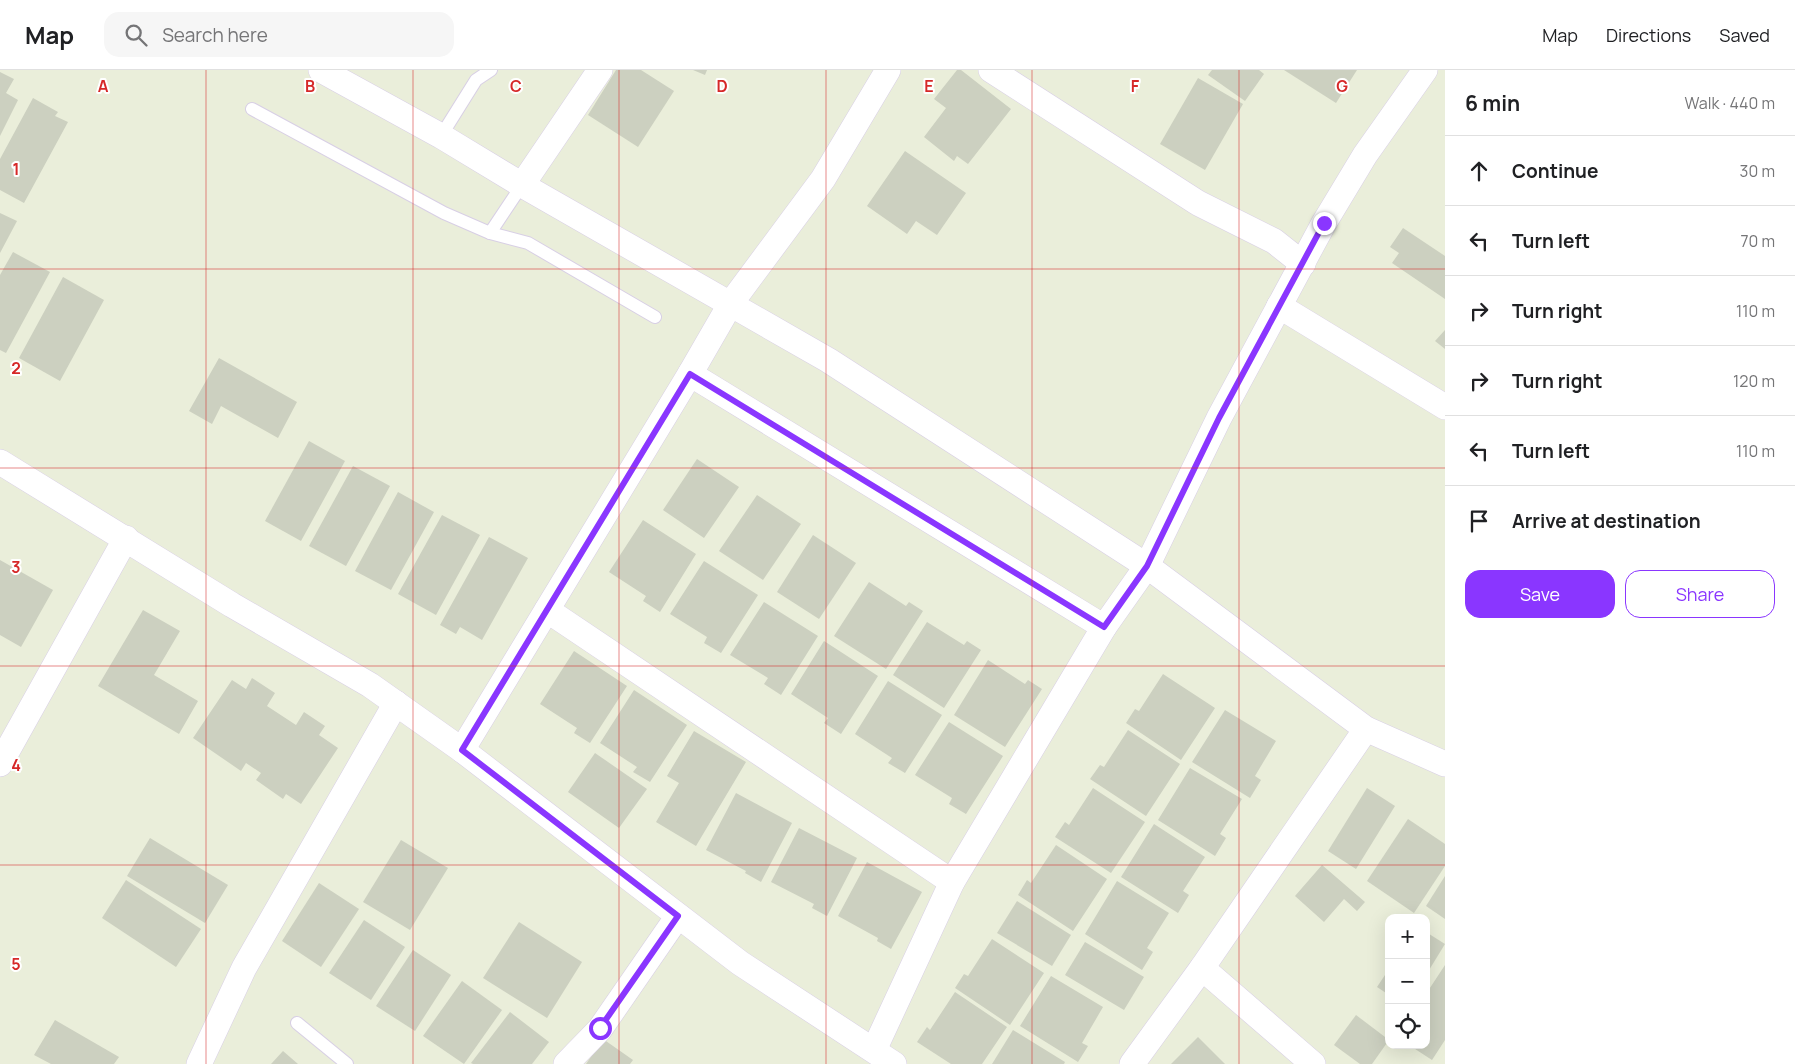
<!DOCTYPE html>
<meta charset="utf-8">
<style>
body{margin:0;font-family:Manrope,sans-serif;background:#f6f6f6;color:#202124}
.controls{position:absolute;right:15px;bottom:15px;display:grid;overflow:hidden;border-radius:10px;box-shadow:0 5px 20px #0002}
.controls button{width:45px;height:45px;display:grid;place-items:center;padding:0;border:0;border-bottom:1px solid #e0e0e0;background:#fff;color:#202124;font:25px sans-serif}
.stop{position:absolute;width:15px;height:15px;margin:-11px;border:4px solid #8a36ff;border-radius:50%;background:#fff}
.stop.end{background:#8a36ff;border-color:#fff;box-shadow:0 1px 5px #0008}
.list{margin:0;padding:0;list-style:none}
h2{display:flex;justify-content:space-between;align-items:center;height:65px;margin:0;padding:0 20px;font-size:21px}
h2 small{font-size:16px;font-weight:400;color:#757577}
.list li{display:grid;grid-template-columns:32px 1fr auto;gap:15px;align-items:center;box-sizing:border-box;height:70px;padding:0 20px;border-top:1px solid #e0e0e0}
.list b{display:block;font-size:19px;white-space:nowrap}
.list em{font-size:16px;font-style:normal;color:#757577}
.actions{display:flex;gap:10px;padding:15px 20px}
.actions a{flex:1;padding:11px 0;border:1px solid #8a36ff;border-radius:15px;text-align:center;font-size:18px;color:#8a36ff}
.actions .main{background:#8a36ff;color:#fff}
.icon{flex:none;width:28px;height:28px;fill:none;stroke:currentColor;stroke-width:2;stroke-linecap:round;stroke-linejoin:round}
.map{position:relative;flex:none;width:1445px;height:994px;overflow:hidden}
header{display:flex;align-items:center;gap:30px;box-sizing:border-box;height:70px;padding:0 25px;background:#fff;border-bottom:1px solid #e0e0e0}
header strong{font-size:24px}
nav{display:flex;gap:28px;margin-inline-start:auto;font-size:18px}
.search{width:350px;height:45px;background:#f6f6f6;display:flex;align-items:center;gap:12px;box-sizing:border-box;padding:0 18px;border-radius:15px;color:#757577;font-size:19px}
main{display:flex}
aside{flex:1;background:#fff}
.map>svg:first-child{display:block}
</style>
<header>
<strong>Map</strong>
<div class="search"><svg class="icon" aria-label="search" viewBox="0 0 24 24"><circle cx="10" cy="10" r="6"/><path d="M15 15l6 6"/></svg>Search here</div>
<nav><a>Map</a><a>Directions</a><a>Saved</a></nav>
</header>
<main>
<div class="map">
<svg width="1445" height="994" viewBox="0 0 1445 994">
<rect width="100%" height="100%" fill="#eaeeda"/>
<g fill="#ccd0c0">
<polygon points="616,0 641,0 674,21 638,77 588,45"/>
<polygon points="693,0 707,0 705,5"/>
<polygon points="957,0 961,0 1011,39 968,94 957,86 954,91 924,67 946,38 934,29"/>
<polygon points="1212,0 1259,0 1264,4 1245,31 1208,5"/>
<polygon points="1284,0 1357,0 1336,33"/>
<polygon points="0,2 14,9 6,23 18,30 0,66"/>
<polygon points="1198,8 1243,34 1205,100 1160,74"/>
<polygon points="33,28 58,42 55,46 68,52 24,133 0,120 0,89"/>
<polygon points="905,81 966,123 937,165 916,151 907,164 867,136"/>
<polygon points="0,143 17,151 0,183"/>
<polygon points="1403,158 1445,186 1445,229 1392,193 1399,183 1390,177"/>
<polygon points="13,182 50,202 6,283 0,280 0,205"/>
<polygon points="63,207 104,230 60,311 19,288"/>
<polygon points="1445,260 1445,279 1435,271"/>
<polygon points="219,288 297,332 278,368 221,336 212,354 189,341"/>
<polygon points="309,371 345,391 301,471 265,451"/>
<polygon points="697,389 739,417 704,468 663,440"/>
<polygon points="353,396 390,416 346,496 309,476"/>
<polygon points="398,422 434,442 391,520 355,501"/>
<polygon points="757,425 801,454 763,510 719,481"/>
<polygon points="442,445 480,465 436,545 398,524"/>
<polygon points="643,450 696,484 660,542 643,531 646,526 609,502"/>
<polygon points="813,465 856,493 819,549 777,522"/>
<polygon points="489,467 528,488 482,570 460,557 456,564 440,555"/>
<polygon points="0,490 53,520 21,577 0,565"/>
<polygon points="704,491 758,525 721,583 704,573 707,567 670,544"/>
<polygon points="869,512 906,536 909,532 923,541 886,599 834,566"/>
<polygon points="764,532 818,566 781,625 764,614 768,608 730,585"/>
<polygon points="143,540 180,561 154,605 198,631 179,664 98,616"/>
<polygon points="927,552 964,575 967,571 981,580 944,638 893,605"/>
<polygon points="824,571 878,606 841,664 824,653 828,648 791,624"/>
<polygon points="574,581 627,616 590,673 574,663 577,658 540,634"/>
<polygon points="988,590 1025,614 1028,610 1042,619 1005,677 954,645"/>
<polygon points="1163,604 1215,638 1181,690 1126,653 1135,639 1139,641"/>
<polygon points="252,608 275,623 267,636 296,655 304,642 325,656 319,665 338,678 301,734 286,724 283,729 256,710 261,703 246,693 241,701 193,668 232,610 246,619"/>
<polygon points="888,611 942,645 905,703 888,693 892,688 855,664"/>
<polygon points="634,620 687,655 650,712 633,702 637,697 600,673"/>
<polygon points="1225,640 1276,671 1255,706 1261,710 1250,728 1192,692"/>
<polygon points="949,652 1003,686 966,744 949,734 952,728 915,705"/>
<polygon points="1128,660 1180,694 1146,746 1090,709 1100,695 1104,697"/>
<polygon points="694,661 746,692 696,776 656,752 679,713 667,706"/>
<polygon points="595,683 647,719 619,758 568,722"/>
<polygon points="1190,698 1242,729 1220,764 1226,768 1215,786 1158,750"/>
<polygon points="1093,718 1145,752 1111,803 1055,767 1065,752 1069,755"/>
<polygon points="1367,718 1395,736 1356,799 1328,781"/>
<polygon points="736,723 792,753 761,812 745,803 746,801 706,780"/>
<polygon points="1408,749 1445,774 1445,796 1414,843 1367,811"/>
<polygon points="1154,754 1205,787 1183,821 1189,825 1178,843 1121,807"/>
<polygon points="799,758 857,788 827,846 812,838 814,834 771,812"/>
<polygon points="150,768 228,815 205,853 127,806"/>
<polygon points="401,770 448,798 410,860 363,832"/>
<polygon points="1056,775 1107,809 1073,861 1018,825 1027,810 1031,813"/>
<polygon points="867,792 922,822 891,879 877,871 878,868 838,846"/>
<polygon points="1322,795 1365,832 1357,841 1344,829 1324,852 1295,826"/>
<polygon points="1445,806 1445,849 1426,836"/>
<polygon points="126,810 201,859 176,897 102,848"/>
<polygon points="1117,811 1169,843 1147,878 1153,882 1142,900 1085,864"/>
<polygon points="319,813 359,839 321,897 282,871"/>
<polygon points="1017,831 1071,865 1052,896 997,863"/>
<polygon points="364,850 405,877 371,930 329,903"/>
<polygon points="519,852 582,892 547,948 483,908"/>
<polygon points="1426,862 1445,874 1426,905"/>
<polygon points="992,869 1044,903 1010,955 955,918 964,904 968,906"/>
<polygon points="1085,872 1144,907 1124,940 1065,905"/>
<polygon points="413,880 451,905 415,961 376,936"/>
<polygon points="1445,895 1445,970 1432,990 1412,977 1426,975 1426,924"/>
<polygon points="1389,899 1389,925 1377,917"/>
<polygon points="1051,906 1103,937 1082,973 1088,976 1078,992 1020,956"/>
<polygon points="462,911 502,940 464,994 423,966"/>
<polygon points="955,922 1007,957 982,994 951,994 917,972 927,957 930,960"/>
<polygon points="510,942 549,972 532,994 473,994 471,993"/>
<polygon points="1356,945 1389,970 1372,994 1360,994 1334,975"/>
<polygon points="55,950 119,987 114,994 51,994 34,985"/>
<polygon points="1013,960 1065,992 1064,994 992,994"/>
<polygon points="1198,967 1225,994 1171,994"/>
<polygon points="603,969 633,990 630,994 586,994"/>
<polygon points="283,981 298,994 271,994"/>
</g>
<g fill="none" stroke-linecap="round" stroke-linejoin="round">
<defs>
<g id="lane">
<polyline points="252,39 444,143 490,163 528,173 655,247"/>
<polyline points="441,66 476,10 491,0"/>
<polyline points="490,163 522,115"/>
<polyline points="297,953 347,994"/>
</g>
<g id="street">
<polyline points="321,0 441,66 522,115 828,290 1147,496 1366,659 1445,694"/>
<polyline points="991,0 1198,133 1274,171 1303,194"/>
<polyline points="522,115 600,0"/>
<polyline points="1279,236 1445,337"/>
<polyline points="690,304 1104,557"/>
<polyline points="0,392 232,535 370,615 462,680 740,893 894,994"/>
<polyline points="547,540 952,812"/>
<polyline points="462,680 690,304 731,233 823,109 888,0"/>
<polyline points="0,694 126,468"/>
<polyline points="1202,898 1313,994"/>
<polyline points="874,980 952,812 1104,557 1147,496 1219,348 1324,153 1365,85 1425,0"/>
<polyline points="199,994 244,898 396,633"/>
<polyline points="566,994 600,959 678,846"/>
<polyline points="1132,994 1202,898 1366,659"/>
</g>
</defs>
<use href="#lane" stroke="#d8cfe5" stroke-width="14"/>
<use href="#street" stroke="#d8cfe5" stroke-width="26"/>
<use href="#lane" stroke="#fff" stroke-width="12"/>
<use href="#street" stroke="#fff" stroke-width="25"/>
</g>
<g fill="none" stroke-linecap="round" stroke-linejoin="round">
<polyline stroke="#8a36ff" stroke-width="6" points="600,958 678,846 462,680 690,304 1104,557 1147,496 1219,348 1324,153"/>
</g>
<path fill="none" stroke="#d62828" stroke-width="1" stroke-opacity="0.55" d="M206,0V994M413,0V994M619,0V994M826,0V994M1032,0V994M1239,0V994M0,199H1445M0,398H1445M0,596H1445M0,795H1445"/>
<g font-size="16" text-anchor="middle" font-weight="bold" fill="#d62828" stroke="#fff" stroke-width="4" stroke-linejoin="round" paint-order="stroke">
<text x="103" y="22">A</text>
<text x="310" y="22">B</text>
<text x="516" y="22">C</text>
<text x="722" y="22">D</text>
<text x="929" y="22">E</text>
<text x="1135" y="22">F</text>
<text x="1342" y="22">G</text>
<text x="16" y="105">1</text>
<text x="16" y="304">2</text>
<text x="16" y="503">3</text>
<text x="16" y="701">4</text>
<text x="16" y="900">5</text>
</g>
</svg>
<div class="controls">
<button>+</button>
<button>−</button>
<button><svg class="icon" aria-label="locate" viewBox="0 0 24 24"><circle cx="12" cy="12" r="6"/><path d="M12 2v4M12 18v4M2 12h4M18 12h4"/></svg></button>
</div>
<div class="stop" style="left:600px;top:958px"></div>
<div class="stop end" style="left:1324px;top:153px"></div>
</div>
<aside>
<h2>6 min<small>Walk · 440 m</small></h2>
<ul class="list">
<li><svg class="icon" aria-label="ahead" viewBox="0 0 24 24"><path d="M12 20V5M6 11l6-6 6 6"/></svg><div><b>Continue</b></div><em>30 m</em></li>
<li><svg class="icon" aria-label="left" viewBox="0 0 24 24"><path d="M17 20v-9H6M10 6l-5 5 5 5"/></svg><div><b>Turn left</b></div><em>70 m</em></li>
<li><svg class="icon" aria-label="right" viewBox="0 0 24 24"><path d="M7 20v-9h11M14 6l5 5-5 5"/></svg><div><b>Turn right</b></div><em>110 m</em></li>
<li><svg class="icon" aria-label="right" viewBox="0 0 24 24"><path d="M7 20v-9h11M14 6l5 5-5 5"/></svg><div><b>Turn right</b></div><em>120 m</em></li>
<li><svg class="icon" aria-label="left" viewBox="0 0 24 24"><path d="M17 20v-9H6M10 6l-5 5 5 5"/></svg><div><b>Turn left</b></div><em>110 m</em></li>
<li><svg class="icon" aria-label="arrive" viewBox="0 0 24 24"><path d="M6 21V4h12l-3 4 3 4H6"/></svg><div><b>Arrive at destination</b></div></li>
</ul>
<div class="actions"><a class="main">Save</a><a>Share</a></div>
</aside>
</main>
